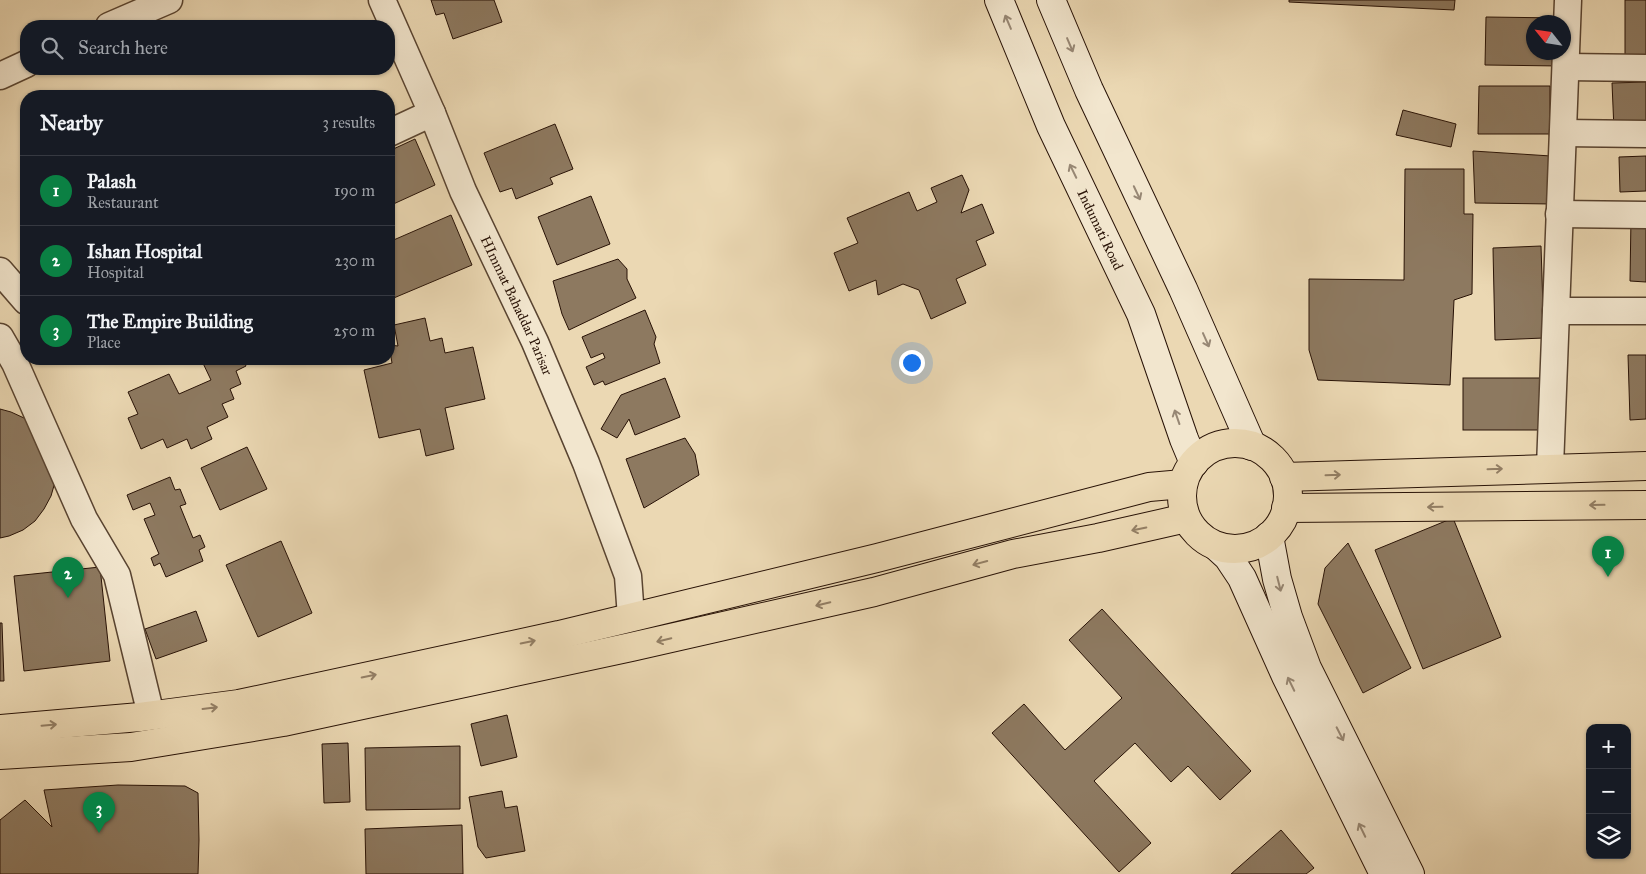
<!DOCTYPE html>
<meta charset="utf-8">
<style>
body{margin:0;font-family:"IM FELL Great Primer",serif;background:#242831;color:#f1f3f6}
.controls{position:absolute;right:15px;bottom:15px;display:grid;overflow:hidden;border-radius:10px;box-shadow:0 1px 4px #0004}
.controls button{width:45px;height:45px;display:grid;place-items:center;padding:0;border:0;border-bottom:1px solid #363941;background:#171b24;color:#f1f3f6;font:25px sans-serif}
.compass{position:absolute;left:1526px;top:15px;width:45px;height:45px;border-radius:50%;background:#171b24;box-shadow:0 1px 4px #0004;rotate:300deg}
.you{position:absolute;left:911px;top:362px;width:18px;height:18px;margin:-12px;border:4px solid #fff;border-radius:50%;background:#1a73e8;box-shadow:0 0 0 8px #1a73e833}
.badge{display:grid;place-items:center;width:32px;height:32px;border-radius:50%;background:#0b8043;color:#fff;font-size:16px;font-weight:700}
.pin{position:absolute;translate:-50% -41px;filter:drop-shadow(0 1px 2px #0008)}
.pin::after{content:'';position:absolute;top:26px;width:18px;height:15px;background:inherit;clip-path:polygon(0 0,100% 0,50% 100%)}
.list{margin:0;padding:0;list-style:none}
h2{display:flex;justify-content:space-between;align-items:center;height:65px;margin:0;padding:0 20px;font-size:21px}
h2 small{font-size:16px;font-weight:400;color:#9ea1a6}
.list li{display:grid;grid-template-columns:32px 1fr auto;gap:15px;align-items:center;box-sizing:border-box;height:70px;padding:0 20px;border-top:1px solid #363941}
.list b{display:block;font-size:19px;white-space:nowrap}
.list p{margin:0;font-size:16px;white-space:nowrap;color:#9ea1a6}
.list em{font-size:16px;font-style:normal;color:#9ea1a6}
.icon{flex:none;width:28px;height:28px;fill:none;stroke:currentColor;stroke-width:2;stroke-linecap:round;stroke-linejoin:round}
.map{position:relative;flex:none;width:1646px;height:874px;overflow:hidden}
.search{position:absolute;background:#171b24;box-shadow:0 1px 4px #0004;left:20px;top:20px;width:375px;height:55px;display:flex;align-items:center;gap:12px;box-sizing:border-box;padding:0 18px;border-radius:20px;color:#9ea1a6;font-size:19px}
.panel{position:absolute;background:#171b24;box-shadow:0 1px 4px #0004;left:20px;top:90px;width:375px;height:275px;border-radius:20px}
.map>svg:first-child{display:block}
</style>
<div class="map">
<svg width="1646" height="874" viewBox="0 0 1646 874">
<rect width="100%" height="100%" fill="#ebd8b3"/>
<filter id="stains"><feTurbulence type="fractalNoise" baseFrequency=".004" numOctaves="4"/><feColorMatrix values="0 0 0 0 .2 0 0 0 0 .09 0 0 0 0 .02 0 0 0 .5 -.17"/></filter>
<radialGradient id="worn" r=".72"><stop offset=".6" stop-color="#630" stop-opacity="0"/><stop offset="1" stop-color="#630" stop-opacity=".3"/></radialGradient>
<g fill="#8d7960" stroke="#281206">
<polygon points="431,0 494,0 502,22 453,39 444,13 436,15"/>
<polygon points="1289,0 1455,0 1454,10 1289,2"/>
<polygon points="1625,0 1646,0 1646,57 1625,56"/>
<polygon points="1486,17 1561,18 1561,22 1534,22 1534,52 1560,52 1560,66 1485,65"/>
<polygon points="1646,82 1646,128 1614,130 1612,83"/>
<polygon points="1479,86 1550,86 1550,134 1478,134"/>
<polygon points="1403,110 1456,124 1451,147 1396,135"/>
<polygon points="555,124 573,169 550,178 553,184 516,199 512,188 500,192 484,153"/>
<polygon points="415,139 435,185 389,206 389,151"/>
<polygon points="1473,151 1551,156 1552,204 1475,203"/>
<polygon points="1646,156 1646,191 1620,192 1619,157"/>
<polygon points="1405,169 1464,169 1464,214 1473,214 1472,294 1454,300 1450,385 1318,380 1309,350 1309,279 1404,280"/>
<polygon points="962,175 969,190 961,213 982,204 994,233 976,241 986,265 956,279 966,303 931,319 919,290 903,284 878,295 876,280 849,291 834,253 858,243 847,218 909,192 917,211 937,202 931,188"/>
<polygon points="591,196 610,244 557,265 538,217"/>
<polygon points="451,215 472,265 389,300 389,242"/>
<polygon points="1631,217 1646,217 1646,282 1630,281"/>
<polygon points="1541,246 1544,338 1495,340 1493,248"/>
<polygon points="618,259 627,269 627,279 636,298 569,330 562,314 553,281"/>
<polygon points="645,310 656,337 654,344 660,363 605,385 603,381 594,385 586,367 605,358 603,353 591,358 582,337"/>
<polygon points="425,318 430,341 442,338 445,353 473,347 485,399 445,408 454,449 426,456 420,429 379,438 364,370 392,363 389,345 398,346 394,325"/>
<polygon points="1628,355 1646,355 1646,419 1630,420"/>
<polygon points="201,359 243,359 246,366 236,371 241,384 230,389 234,399 222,404 228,417 207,427 212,439 191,449 187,439 167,448 163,439 141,449 128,418 138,414 128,392 169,374 179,394 211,380"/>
<polygon points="665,378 680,417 635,435 629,419 617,438 601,429 621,395"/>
<rect x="1463" y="378" width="79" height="52"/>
<polygon points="0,409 11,412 24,418 36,427 55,482 51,496 44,509 35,521 23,530 9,536 0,538"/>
<polygon points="685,438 695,454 699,475 644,508 626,459"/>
<polygon points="247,447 267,489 220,510 201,468"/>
<polygon points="170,477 175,490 180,489 186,504 180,506 193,538 200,535 205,547 199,550 203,561 166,577 160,563 154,566 151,558 159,554 144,519 155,515 150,503 133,510 127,495"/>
<polygon points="1453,518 1501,637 1423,669 1375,550"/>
<polygon points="281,541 312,613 258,637 226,565"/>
<polygon points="1348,543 1411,668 1363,693 1318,604 1325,568"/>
<polygon points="100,567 110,661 24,671 14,576"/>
<polygon points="1102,609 1251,771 1220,800 1188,766 1171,782 1135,743 1094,781 1151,843 1119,872 992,733 1024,704 1065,750 1122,698 1069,640"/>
<polygon points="196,611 207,641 156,659 145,629"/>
<polygon points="0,623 2,623 4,681 0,681"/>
<polygon points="507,715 517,757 481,766 471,724"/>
<polygon points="348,743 350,802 324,803 322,744"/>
<polygon points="460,746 460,809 366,810 365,748"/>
<polygon points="118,785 185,786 198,793 199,840 198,874 0,874 0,820 25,800 52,827 44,790"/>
<polygon points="502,791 505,808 517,806 525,851 486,858 478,847 469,797"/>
<polygon points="462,825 463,874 366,874 365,829"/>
<polygon points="1281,830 1314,868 1306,874 1231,874"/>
</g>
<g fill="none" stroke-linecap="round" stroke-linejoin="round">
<defs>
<g id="street">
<path id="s1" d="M382,0L432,113L463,191L535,342L586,463L628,576L631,617"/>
<polyline points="109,26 169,0"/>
<polyline points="1566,67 1646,68"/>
<polyline points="0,76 26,64"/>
<polyline points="389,133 432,113"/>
<polyline points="1563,133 1646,134"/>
<polyline points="1559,214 1646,215"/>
<polyline points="0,271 26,301"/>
<polyline points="1556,311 1646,311"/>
<polyline points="0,337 15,363 84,519 117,575 151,715"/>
<polyline points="1550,467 1568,0"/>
</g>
<g id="secondary">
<path id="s2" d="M999,0L1051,126L1141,314L1184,439L1194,463"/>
<polyline points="1051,0 1089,90 1183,289 1252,446"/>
<polyline points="1269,536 1277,579 1288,617 1307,668 1410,874"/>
<polyline points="1216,546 1228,557 1242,578 1286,676 1384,874"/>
</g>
<g id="primary">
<circle cx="1235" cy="496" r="53"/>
<polyline points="1284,477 1646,466"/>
<polyline points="1286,508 1646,505"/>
<polyline points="0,729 140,717 239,704 559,635 877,558 1149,487 1183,484"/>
<polyline points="0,755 131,747 283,722 631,647 874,592 1013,554 1098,538 1186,518"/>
</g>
</defs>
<use href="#street" stroke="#594431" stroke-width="29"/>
<use href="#secondary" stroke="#281206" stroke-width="30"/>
<use href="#primary" stroke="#281206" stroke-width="30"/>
<use href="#street" stroke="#f2e6ce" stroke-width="26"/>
<use href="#secondary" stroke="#f2e6ce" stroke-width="28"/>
<use href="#primary" stroke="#ebd8b3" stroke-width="28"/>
</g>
<defs><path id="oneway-shaft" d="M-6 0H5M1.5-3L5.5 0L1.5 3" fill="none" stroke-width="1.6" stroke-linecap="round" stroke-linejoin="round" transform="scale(1.25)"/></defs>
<g stroke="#978774">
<use href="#oneway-shaft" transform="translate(1008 22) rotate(-113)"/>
<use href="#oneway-shaft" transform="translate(1070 45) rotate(67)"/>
<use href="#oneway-shaft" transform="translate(1073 171) rotate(-116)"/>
<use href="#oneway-shaft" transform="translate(1137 193) rotate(65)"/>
<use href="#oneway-shaft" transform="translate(1206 340) rotate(66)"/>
<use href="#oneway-shaft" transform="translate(1177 417) rotate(-109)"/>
<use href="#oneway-shaft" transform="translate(1279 584) rotate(76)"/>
<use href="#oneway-shaft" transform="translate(1291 684) rotate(-116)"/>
<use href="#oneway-shaft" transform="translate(1340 734) rotate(63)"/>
<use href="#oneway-shaft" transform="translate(1362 830) rotate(-116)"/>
</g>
<g stroke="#937f65">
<use href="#oneway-shaft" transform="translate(1495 469) rotate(-2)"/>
<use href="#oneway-shaft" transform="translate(1333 475) rotate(-2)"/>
<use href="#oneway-shaft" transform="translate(1597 505) rotate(179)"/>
<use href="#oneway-shaft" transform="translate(1435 507) rotate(179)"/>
<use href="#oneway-shaft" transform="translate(1139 529) rotate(168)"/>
<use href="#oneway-shaft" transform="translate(980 563) rotate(165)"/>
<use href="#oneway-shaft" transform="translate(823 604) rotate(167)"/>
<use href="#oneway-shaft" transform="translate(664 640) rotate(167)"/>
<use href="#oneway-shaft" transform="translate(528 642) rotate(-12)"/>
<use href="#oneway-shaft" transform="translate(369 676) rotate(-12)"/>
<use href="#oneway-shaft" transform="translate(210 708) rotate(-7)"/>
<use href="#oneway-shaft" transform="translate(49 725) rotate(-5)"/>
</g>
<g text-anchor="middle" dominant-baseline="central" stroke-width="4.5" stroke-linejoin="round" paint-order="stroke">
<g font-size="14" fill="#281206" stroke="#f2e6ce">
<text stroke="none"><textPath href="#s2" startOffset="251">Indumati Road</textPath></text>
<text stroke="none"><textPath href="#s1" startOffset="334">HImmat Bahaddar Parisar</textPath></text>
</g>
</g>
<rect width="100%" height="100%" filter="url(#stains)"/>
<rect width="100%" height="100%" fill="url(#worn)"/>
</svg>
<div class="controls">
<button>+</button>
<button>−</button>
<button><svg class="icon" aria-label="layers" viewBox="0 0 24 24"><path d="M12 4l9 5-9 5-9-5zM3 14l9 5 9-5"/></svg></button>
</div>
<svg class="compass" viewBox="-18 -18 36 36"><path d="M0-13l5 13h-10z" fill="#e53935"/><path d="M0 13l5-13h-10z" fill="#9ea1a6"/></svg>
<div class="you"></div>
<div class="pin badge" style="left:1608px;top:577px">1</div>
<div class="pin badge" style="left:68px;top:598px">2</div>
<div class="pin badge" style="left:99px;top:833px">3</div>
<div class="search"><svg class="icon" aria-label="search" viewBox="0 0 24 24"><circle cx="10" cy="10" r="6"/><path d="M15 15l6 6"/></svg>Search here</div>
<section class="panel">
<h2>Nearby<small>3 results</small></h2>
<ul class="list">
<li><span class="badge">1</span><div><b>Palash</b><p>Restaurant</p></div><em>190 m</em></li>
<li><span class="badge">2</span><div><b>Ishan Hospital</b><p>Hospital</p></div><em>230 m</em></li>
<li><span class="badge">3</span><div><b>The Empire Building</b><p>Place</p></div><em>250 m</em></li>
</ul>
</section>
</div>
